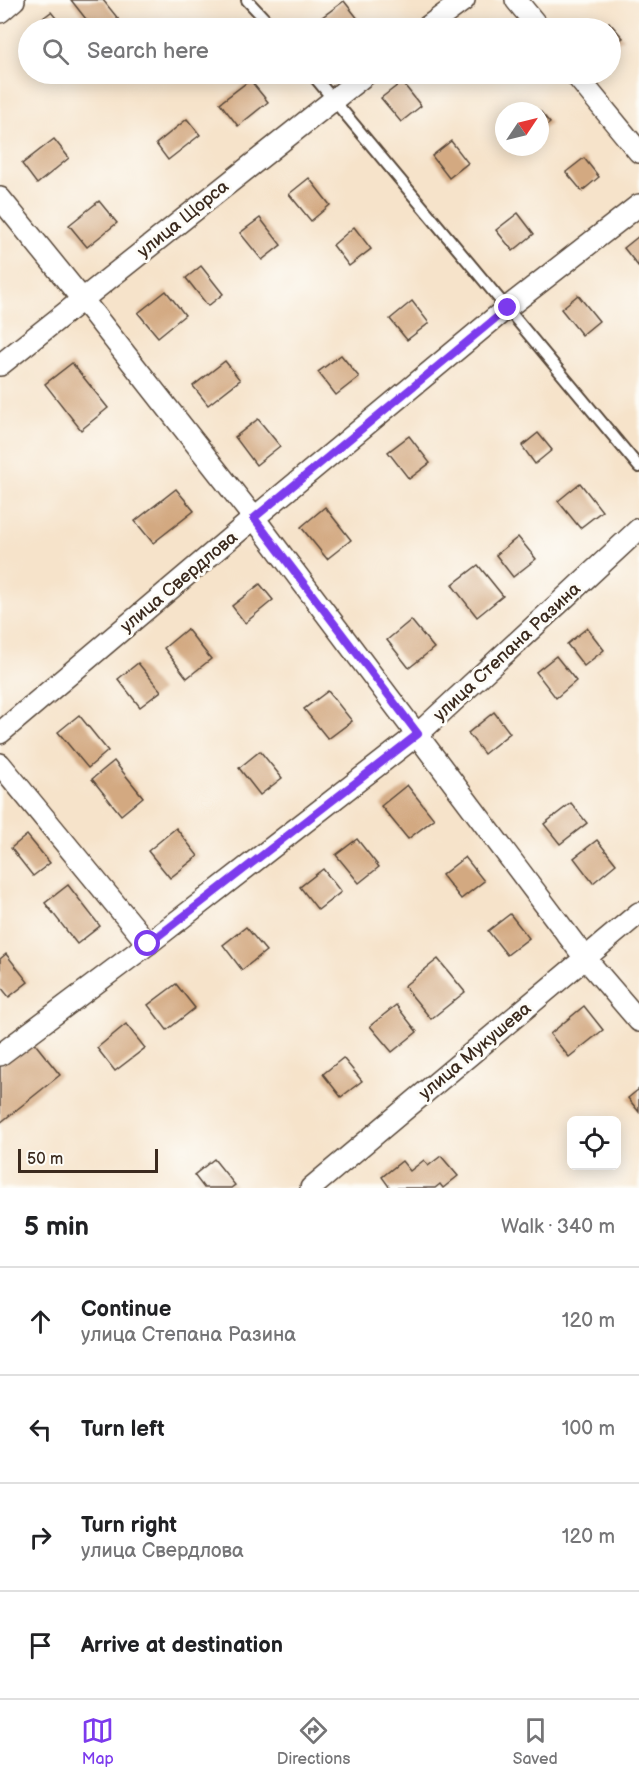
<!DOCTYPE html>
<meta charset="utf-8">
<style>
body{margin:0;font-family:"Balsamiq Sans",sans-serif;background:#f6f6f6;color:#202124}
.controls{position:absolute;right:18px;bottom:18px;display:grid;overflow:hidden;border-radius:9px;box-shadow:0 3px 15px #0003}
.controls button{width:54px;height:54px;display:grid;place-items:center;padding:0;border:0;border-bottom:2px solid #e0e0e0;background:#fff;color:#202124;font:30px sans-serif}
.compass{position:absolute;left:495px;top:102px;width:54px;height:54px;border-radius:50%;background:#fff;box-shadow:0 3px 15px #0003;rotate:55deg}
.scale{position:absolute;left:18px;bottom:15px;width:140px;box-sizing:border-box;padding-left:6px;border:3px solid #3b2a1e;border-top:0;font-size:16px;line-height:21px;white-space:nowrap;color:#3b2a1e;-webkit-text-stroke:4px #fdfcf7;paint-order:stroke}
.stop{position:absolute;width:18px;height:18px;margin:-14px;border:4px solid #7c3aed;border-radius:50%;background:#fff}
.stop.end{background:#7c3aed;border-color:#fff;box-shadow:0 2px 6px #0008}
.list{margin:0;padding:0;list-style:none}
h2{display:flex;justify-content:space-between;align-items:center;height:78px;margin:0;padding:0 24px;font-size:26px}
h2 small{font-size:20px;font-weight:400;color:#757577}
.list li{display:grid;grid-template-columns:39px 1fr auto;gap:18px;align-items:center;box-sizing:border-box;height:108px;padding:0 24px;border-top:2px solid #e0e0e0}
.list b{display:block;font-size:22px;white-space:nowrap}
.list p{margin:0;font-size:20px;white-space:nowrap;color:#757577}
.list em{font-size:20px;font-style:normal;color:#757577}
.icon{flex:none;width:33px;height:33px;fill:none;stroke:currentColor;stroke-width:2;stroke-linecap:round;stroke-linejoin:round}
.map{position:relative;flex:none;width:639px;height:1188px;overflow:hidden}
.search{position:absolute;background:#fff;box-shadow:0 3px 15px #0003;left:18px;right:18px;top:18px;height:66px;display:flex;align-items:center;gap:15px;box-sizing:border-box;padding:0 21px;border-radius:33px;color:#757577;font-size:22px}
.sheet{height:510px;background:#fff}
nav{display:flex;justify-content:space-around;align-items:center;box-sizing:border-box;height:84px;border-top:2px solid #e0e0e0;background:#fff;font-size:16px;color:#757577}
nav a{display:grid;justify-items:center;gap:3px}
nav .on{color:#7c3aed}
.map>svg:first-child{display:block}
</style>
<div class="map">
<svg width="639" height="1188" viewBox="0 0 639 1188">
<rect width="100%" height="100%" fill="#fdfcf7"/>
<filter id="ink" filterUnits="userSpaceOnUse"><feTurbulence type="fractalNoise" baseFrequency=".0167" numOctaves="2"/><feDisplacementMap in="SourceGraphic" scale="12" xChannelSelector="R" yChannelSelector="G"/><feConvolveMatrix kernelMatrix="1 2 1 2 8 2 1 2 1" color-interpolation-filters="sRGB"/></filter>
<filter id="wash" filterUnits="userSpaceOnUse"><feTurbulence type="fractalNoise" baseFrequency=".008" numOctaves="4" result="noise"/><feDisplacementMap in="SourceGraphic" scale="24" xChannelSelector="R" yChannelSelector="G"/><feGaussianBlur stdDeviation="1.35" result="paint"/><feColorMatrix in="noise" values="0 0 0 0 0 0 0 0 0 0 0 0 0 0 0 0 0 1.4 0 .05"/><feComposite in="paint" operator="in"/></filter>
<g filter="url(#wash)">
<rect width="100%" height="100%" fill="#f6e3ca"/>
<g id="blocks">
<g fill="#d3a981">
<polygon points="71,0 103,0 120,21 110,28 93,28"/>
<polygon points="344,1 362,24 357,28 329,28 321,18"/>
<polygon points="51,12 64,28 30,28"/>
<polygon points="609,22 623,38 610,48 610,28 601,28"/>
<polygon points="250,80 268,102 238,126 220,103"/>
<polygon points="402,82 421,106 401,122 381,98"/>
<polygon points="540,111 550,123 540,131"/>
<polygon points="187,119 200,135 168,160 156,144"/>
<polygon points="54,139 69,158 37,184 22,164"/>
<polygon points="451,141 468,163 449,178 432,156"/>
<polygon points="584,158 599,177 582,191 566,172"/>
<polygon points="309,178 330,205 311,221 289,194"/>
<polygon points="99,201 117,223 87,247 69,225"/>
<polygon points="518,213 534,234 513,251 496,230"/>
<polygon points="260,218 281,245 262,260 240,233"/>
<polygon points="354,227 371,249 349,266 333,245"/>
<polygon points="639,236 639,267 624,248"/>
<polygon points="201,266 223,294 208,306 186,278"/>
<polygon points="166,291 185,315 158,337 138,313"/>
<polygon points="578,295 599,321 582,335 561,309"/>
<polygon points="412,301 429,323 407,340 390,319"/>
<polygon points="341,355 359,377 336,395 318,372"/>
<polygon points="225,361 240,380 208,405 193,386"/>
<polygon points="72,363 108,408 81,430 45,384"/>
<polygon points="258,419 280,446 256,465 235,437"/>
<polygon points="538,433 552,450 535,464 522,446"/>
<polygon points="409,436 430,463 409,479 388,452"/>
<polygon points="580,483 602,511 580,528 558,501"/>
<polygon points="176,489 194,511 153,543 135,521"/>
<polygon points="325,507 351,540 327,559 301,527"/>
<polygon points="518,537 536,559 513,577 496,555"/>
<polygon points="478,565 503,596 477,617 452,585"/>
<polygon points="260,584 273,600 245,623 232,606"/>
<polygon points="411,620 434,648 409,668 387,640"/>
<polygon points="587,628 604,650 584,666 567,644"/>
<polygon points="187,629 211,659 187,678 164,648"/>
<polygon points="556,656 576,681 556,698 536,672"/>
<polygon points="138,663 161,691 140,707 118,679"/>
<polygon points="328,691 352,721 328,739 304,709"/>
<polygon points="494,712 510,733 484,754 468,733"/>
<polygon points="79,715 108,751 88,768 58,732"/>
<polygon points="260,751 282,778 260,795 239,768"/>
<polygon points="114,761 143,797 121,815 92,779"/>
<polygon points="407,785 434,819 408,839 381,806"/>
<polygon points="571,803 587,823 560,844 544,824"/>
<polygon points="176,828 198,856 170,878 148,851"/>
<polygon points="27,835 50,863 33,876 11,848"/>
<polygon points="357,839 379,867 359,883 336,855"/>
<polygon points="597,840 616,864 593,883 574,858"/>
<polygon points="465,857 484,881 461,899 442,875"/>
<polygon points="323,869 341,892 318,910 300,887"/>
<polygon points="68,885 100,926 77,944 45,903"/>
<polygon points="510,914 529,938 507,955 488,931"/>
<polygon points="246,927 266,951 242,970 223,945"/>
<polygon points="6,954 28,982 9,997 0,986 0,959"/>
<polygon points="438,959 465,992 431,1019 404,986"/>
<polygon points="176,984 195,1008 167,1030 148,1005"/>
<polygon points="396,1005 417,1032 392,1052 370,1026"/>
<polygon points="584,1006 603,1030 569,1057 550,1034"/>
<polygon points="126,1024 145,1048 115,1071 97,1048"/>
<polygon points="32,1040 60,1075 0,1123 0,1065"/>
<polygon points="343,1058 362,1081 341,1097 323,1074"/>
<polygon points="639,1089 639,1112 628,1098"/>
<polygon points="441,1156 458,1176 443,1188 440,1184 435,1188 390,1188 382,1177 402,1161 410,1171 424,1160 428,1166"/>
<polygon points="214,1159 235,1185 231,1188 204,1188 194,1175"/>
</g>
</g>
</g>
<g filter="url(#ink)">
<use href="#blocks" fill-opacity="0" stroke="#574638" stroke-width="1.5"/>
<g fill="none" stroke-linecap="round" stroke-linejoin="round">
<defs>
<g id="lane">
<polyline points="247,0 273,28"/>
<polyline points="312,74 639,467"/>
</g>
<g id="street">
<polyline points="516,0 539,28"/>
<polyline points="0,12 14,0"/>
<polyline points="426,28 464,0"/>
<polyline points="575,74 639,152"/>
<polyline points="0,198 82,299 254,518 585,958 639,1021"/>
<polyline points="0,365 366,74"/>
<polyline points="0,733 254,518 508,307 639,205"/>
<polyline points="0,764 148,944"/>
<polyline points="0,1055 148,944 418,734 639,529"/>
<polyline points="311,1188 639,913"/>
</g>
</defs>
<use href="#lane" stroke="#574638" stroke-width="14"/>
<use href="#street" stroke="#574638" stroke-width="24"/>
<use href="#lane" stroke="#fff" stroke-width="10"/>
<use href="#street" stroke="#fff" stroke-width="21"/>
</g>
</g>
<g fill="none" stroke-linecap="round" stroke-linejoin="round" filter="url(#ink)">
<polyline stroke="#7c3aed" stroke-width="8" points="148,944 418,734 254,518 508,308"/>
</g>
<g text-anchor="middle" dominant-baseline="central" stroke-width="6" stroke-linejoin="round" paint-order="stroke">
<g font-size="18" fill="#3b2a1e" stroke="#fdfcf7">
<text transform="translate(183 219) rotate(-39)">улица Щорса</text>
<text transform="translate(179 582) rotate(-40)">улица Свердлова</text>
<text transform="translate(507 652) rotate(-43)">улица Степана Разина</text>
<text transform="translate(475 1051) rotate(-40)">улица Мукушева</text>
</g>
</g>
</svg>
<div class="controls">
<button><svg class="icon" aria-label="locate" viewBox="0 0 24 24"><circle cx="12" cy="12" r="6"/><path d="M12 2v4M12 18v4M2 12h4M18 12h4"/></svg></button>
</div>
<svg class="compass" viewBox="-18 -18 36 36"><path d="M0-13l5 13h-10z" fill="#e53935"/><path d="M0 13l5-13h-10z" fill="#757577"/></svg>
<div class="scale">50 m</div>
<div class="stop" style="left:148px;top:944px"></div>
<div class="stop end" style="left:508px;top:308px"></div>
<div class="search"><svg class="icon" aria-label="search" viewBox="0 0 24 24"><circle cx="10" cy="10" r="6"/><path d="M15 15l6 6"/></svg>Search here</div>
</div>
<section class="sheet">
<h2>5 min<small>Walk · 340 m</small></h2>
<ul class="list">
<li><svg class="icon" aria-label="ahead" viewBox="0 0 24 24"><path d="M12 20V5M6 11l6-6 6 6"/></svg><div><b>Continue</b><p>улица Степана Разина</p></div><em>120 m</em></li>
<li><svg class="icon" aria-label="left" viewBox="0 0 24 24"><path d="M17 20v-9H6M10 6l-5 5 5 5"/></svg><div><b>Turn left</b></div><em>100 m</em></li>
<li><svg class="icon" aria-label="right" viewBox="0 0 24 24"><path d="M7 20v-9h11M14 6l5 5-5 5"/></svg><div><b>Turn right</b><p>улица Свердлова</p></div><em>120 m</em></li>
<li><svg class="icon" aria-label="arrive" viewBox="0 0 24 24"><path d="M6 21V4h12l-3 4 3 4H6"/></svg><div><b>Arrive at destination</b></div></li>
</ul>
</section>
<nav>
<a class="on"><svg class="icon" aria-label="map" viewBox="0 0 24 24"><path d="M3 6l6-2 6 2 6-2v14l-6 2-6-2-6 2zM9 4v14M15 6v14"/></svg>Map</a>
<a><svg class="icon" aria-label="directions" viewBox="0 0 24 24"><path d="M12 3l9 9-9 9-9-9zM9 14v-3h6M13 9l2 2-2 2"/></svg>Directions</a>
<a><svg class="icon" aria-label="saved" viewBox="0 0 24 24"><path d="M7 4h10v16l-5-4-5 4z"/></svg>Saved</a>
</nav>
